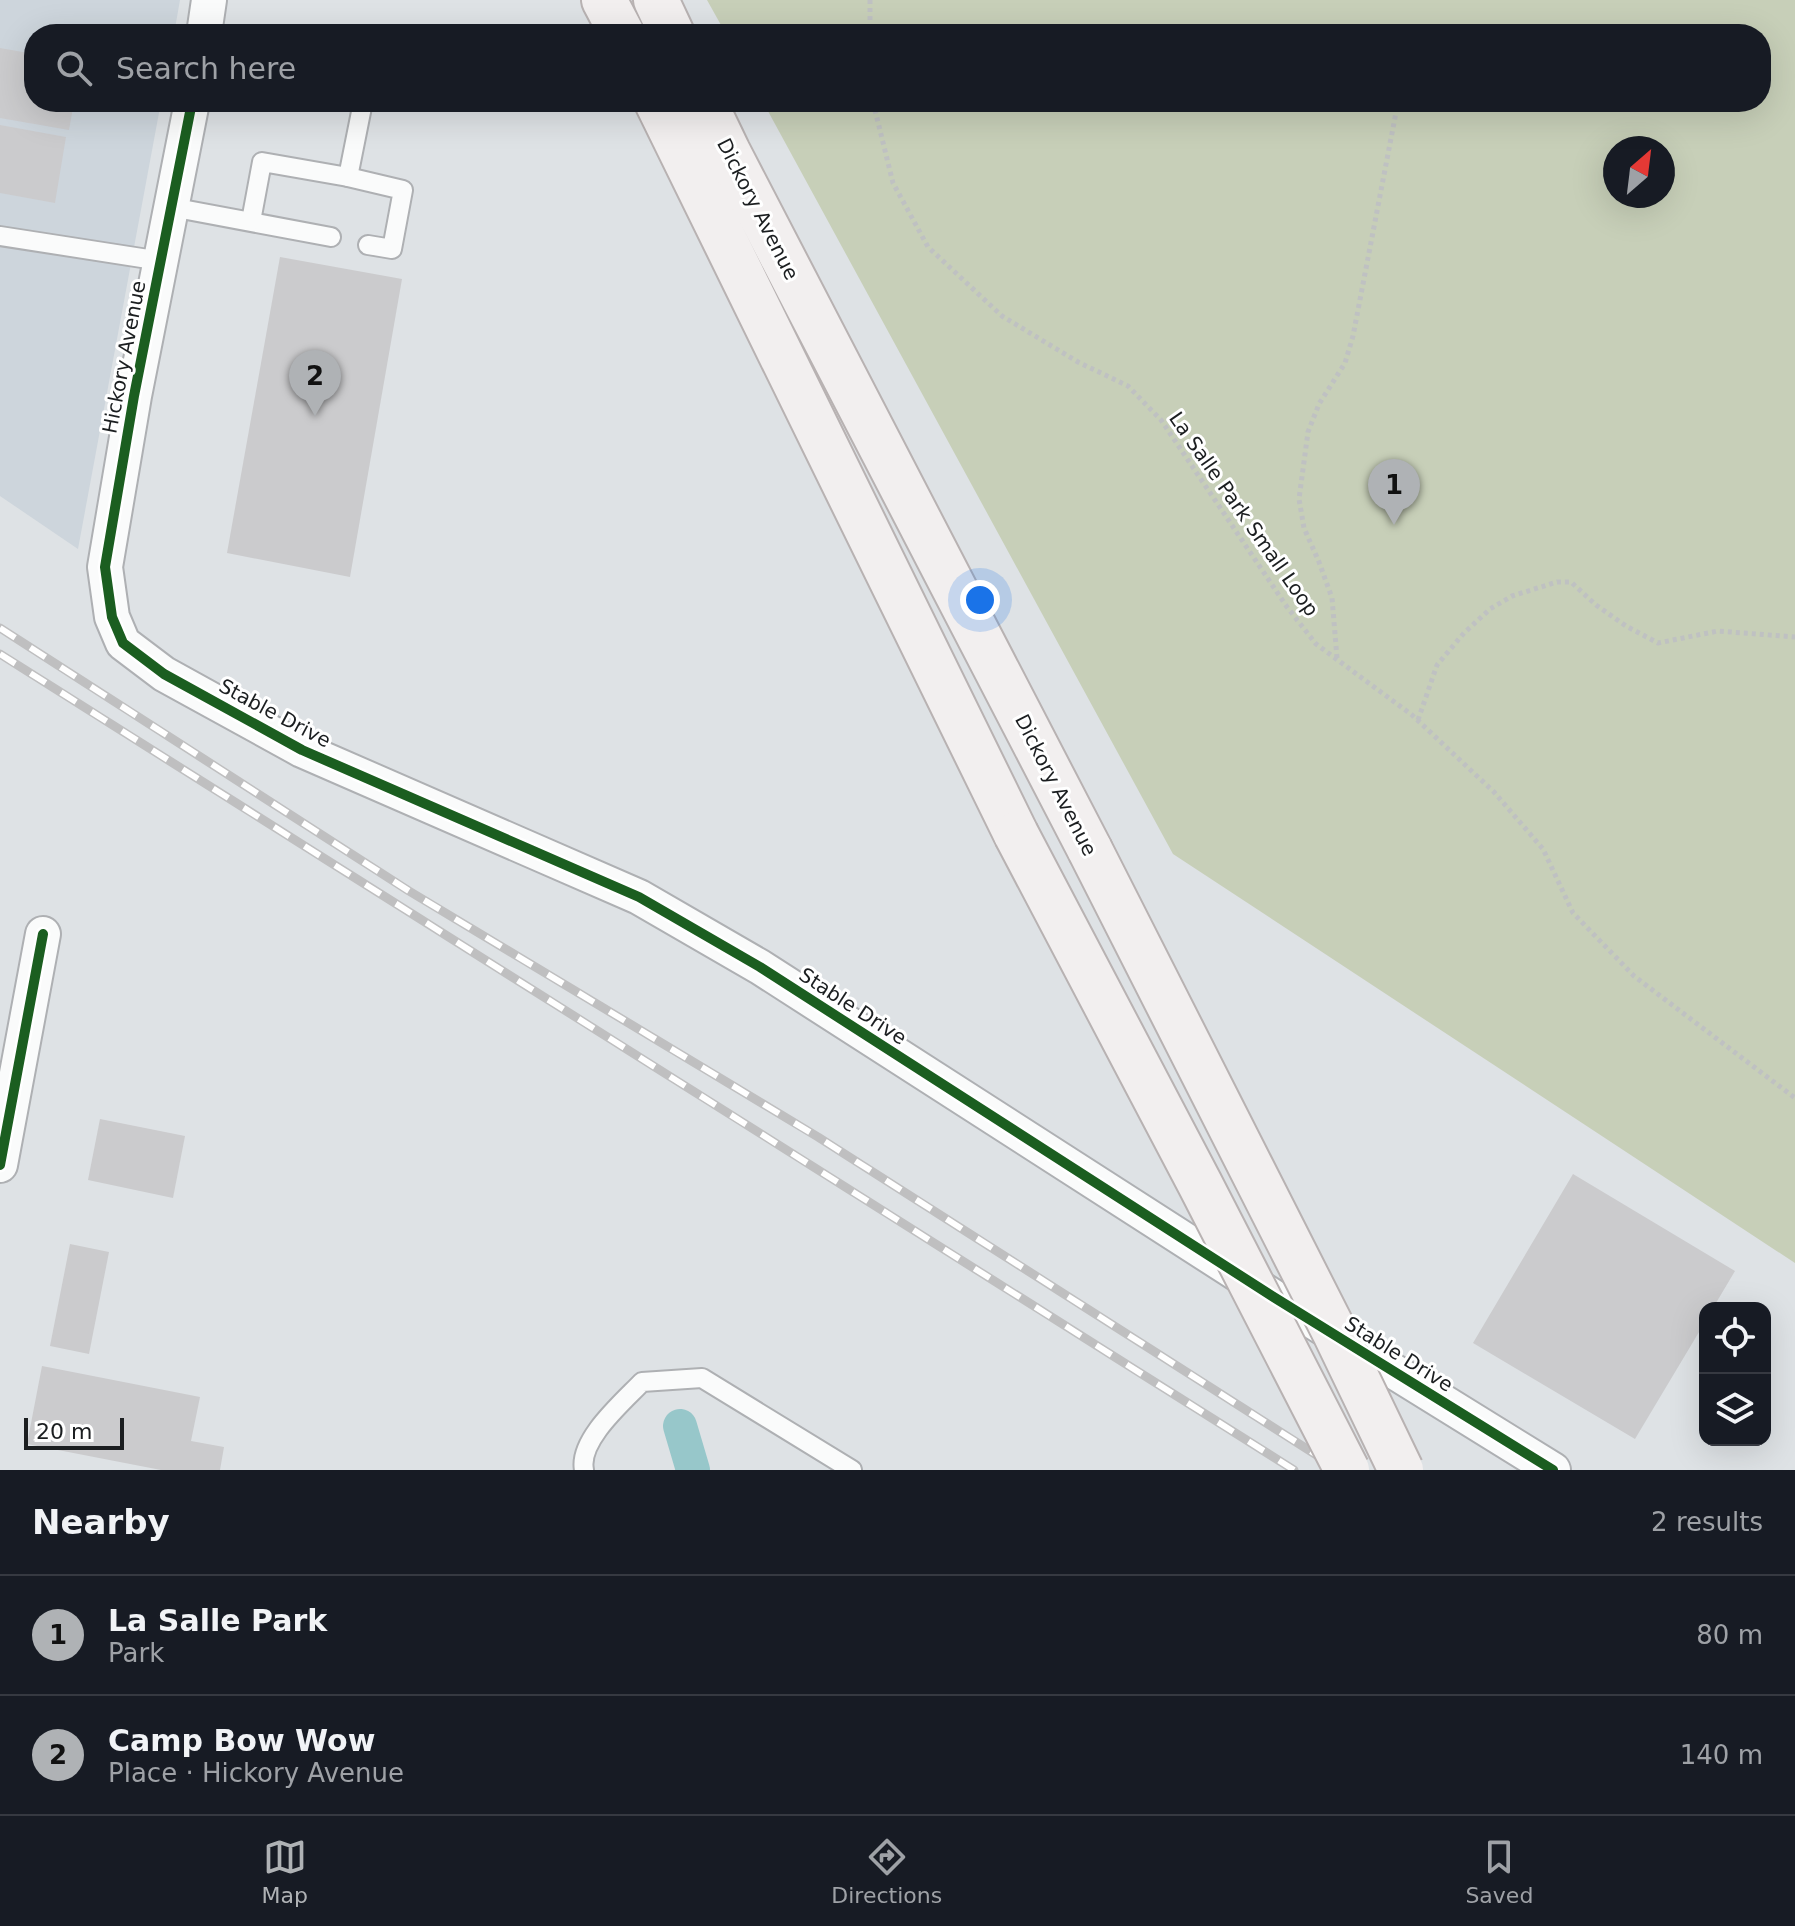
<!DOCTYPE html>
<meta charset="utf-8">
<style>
body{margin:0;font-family:"DejaVu Sans",sans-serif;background:#242831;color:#f1f3f6}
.controls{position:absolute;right:24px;bottom:24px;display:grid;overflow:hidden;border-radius:16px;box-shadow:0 8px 32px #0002}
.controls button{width:72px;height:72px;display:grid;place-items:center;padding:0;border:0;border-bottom:2px solid #363941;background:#171b24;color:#f1f3f6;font:40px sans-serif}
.compass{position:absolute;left:1603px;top:136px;width:72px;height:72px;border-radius:50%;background:#171b24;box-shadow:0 8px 32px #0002;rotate:28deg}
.scale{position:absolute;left:24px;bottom:20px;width:100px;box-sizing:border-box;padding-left:8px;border:4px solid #1b1e20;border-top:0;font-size:22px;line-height:28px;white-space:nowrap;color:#1b1e20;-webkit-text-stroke:6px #fff;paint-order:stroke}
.you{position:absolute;left:980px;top:600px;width:28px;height:28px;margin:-20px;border:6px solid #fff;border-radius:50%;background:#1a73e8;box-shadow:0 0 0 12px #1a73e833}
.badge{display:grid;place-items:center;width:52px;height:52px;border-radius:50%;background:#afb2b5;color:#111;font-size:26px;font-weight:700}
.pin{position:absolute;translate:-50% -66px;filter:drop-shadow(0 2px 4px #0008)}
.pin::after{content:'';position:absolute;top:42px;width:28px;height:24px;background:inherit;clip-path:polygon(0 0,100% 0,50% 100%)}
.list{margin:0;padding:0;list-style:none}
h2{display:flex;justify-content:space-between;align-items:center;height:104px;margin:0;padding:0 32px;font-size:34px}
h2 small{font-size:26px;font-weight:400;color:#9ea1a6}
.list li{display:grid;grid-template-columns:52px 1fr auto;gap:24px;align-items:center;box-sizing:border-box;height:120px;padding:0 32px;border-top:2px solid #363941}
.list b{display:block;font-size:30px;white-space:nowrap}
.list p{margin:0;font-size:26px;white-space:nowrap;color:#9ea1a6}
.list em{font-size:26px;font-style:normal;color:#9ea1a6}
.icon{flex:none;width:44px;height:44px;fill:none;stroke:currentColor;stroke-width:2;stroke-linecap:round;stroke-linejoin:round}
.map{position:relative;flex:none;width:1795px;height:1470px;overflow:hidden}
.search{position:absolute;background:#171b24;box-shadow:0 8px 32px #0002;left:24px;right:24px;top:24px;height:88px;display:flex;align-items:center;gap:20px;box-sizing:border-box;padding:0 28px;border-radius:32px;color:#9ea1a6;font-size:30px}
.sheet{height:344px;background:#171b24}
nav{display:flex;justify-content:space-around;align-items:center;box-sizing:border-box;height:112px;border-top:2px solid #363941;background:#171b24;font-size:22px;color:#9ea1a6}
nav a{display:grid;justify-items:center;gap:4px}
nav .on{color:#afb2b5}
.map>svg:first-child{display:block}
</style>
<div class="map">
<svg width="1795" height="1470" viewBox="0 0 1795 1470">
<rect width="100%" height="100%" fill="#dee2e5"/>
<polygon fill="#cdd5dc" points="0,0 180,0 174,34 34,34 34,102 161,102 78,549 0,496"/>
<path fill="#c7cfb8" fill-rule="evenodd" d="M707,0H1795V1263L1173,854L763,102H1761V34H726ZM1663,148V196H1615V148Z"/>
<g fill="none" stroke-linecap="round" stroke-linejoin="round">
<polyline stroke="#97c7ca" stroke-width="34" points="680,1426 693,1470"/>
</g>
<g fill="#cbcbcd">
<polygon points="0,48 34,54 34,102 74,102 69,130 0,118"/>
<polygon points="0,125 66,137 55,203 0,193"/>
<polygon points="280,257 402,279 350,577 227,553"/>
<polygon points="100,1119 185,1136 173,1198 88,1180"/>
<polygon points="1573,1174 1735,1271 1713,1308 1705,1308 1705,1322 1635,1439 1473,1343"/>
<polygon points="70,1244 109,1252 89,1354 50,1346"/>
<polygon points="42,1366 200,1397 191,1441 224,1447 220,1470 161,1470 27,1444"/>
</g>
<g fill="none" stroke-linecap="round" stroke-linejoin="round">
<defs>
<g id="service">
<polyline points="348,177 403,190 392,249 368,245"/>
<polyline points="171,207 331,237"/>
<polyline points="251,221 262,162 348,177 363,102"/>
<polyline points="0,236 161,261"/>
<path d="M584,1470C578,1440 623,1402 642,1382L702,1378L852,1470"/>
</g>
<g id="minor">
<polyline points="204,34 209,0"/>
<polyline points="192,102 134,396 105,567 112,617 123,643 164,674 302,750 639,897 760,967 1272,1296 1553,1470"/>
<polyline points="0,1165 43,934"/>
</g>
<g id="primary">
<polyline points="604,0 622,34"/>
<polyline points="656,0 672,34"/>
<polyline points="657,102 1016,834"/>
<polyline points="704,102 728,152 1090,850"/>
</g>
</defs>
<use href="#service" stroke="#aeb0b3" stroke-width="22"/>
<use href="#minor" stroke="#aeb0b3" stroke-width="38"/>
<use href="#primary" stroke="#b8b2b2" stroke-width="48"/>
<g stroke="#bfc1c2" stroke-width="5" stroke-dasharray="4 4" stroke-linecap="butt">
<polyline points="870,0 870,34"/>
<polyline points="1411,34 1412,28"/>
<polyline points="873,102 893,183 928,247 1002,316 1078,362 1128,386 1161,420 1287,607 1316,644 1412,715 1494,792 1543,849 1573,913 1634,976 1795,1098"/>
<polyline points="1337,658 1332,598 1319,562 1304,528 1299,499 1308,432 1319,404 1345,363 1353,336 1398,102"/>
<polyline points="1418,720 1437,665 1464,633 1490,609 1512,596 1557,582 1571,582 1596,605 1626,626 1658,643 1718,631 1795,637"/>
</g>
<use href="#service" stroke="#fafbfb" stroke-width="18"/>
<use href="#minor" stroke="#fafbfb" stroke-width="34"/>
<use href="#primary" stroke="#f2efef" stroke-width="44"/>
<defs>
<g id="rail">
<polyline points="0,628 409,891 818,1137 1340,1470"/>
<polyline points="0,654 1294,1470"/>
</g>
</defs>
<use href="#rail" stroke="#bfbfc0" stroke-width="9"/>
<use href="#rail" stroke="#fff" stroke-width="6" stroke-dasharray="18" stroke-linecap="butt"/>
<defs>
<g id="primary-bridge">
<polyline points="1016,834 1200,1184 1347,1470"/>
<polyline points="1090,850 1335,1333 1401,1470"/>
</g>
</defs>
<use href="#primary-bridge" stroke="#b8b2b2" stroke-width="48" stroke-linecap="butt"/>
<use href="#primary-bridge" stroke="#f2efef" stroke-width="44"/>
<defs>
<g id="cycleway">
<polyline points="192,102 134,396 105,567 112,617 123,643 164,674 302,750 639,897 760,967 1272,1296 1553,1470"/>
<polyline points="0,1165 43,934"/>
</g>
</defs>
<use href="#cycleway" stroke="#fff" stroke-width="15"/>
<use href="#cycleway" stroke="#1b5e20" stroke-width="10"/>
</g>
<g text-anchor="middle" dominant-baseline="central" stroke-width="6" stroke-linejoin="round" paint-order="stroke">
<g font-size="20" fill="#1b1e20" stroke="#fff">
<text transform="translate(758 209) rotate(63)">Dickory Avenue</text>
<text transform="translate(124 357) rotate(-79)">Hickory Avenue</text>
<text transform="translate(1244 514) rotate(55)">La Salle Park Small Loop</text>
<text transform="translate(275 713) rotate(28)">Stable Drive</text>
<text transform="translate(1056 785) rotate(63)">Dickory Avenue</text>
<text transform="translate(853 1006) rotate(33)">Stable Drive</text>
<text transform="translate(1399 1354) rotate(32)">Stable Drive</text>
</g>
</g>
</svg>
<div class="controls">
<button><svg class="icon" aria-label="locate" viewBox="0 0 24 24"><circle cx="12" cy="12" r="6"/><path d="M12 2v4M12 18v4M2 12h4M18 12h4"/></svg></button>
<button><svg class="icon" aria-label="layers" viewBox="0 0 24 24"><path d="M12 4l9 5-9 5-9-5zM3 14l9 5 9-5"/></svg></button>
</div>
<svg class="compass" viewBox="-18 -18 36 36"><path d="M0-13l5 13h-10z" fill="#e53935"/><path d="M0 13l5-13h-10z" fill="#9ea1a6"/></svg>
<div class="scale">20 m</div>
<div class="you"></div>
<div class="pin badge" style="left:1394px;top:525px">1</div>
<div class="pin badge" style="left:315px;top:416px">2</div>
<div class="search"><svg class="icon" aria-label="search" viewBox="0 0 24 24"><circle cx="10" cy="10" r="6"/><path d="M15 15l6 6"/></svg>Search here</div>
</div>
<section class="sheet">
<h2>Nearby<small>2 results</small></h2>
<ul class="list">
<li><span class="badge">1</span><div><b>La Salle Park</b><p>Park</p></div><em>80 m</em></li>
<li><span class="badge">2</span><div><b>Camp Bow Wow</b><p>Place · Hickory Avenue</p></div><em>140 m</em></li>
</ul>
</section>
<nav>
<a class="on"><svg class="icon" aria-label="map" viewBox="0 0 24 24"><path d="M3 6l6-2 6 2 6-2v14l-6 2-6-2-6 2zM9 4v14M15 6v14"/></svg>Map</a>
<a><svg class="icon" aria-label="directions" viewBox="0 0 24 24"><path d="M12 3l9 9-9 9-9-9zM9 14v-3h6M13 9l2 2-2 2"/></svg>Directions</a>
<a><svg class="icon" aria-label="saved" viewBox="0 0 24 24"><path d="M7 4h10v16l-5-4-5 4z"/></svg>Saved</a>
</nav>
